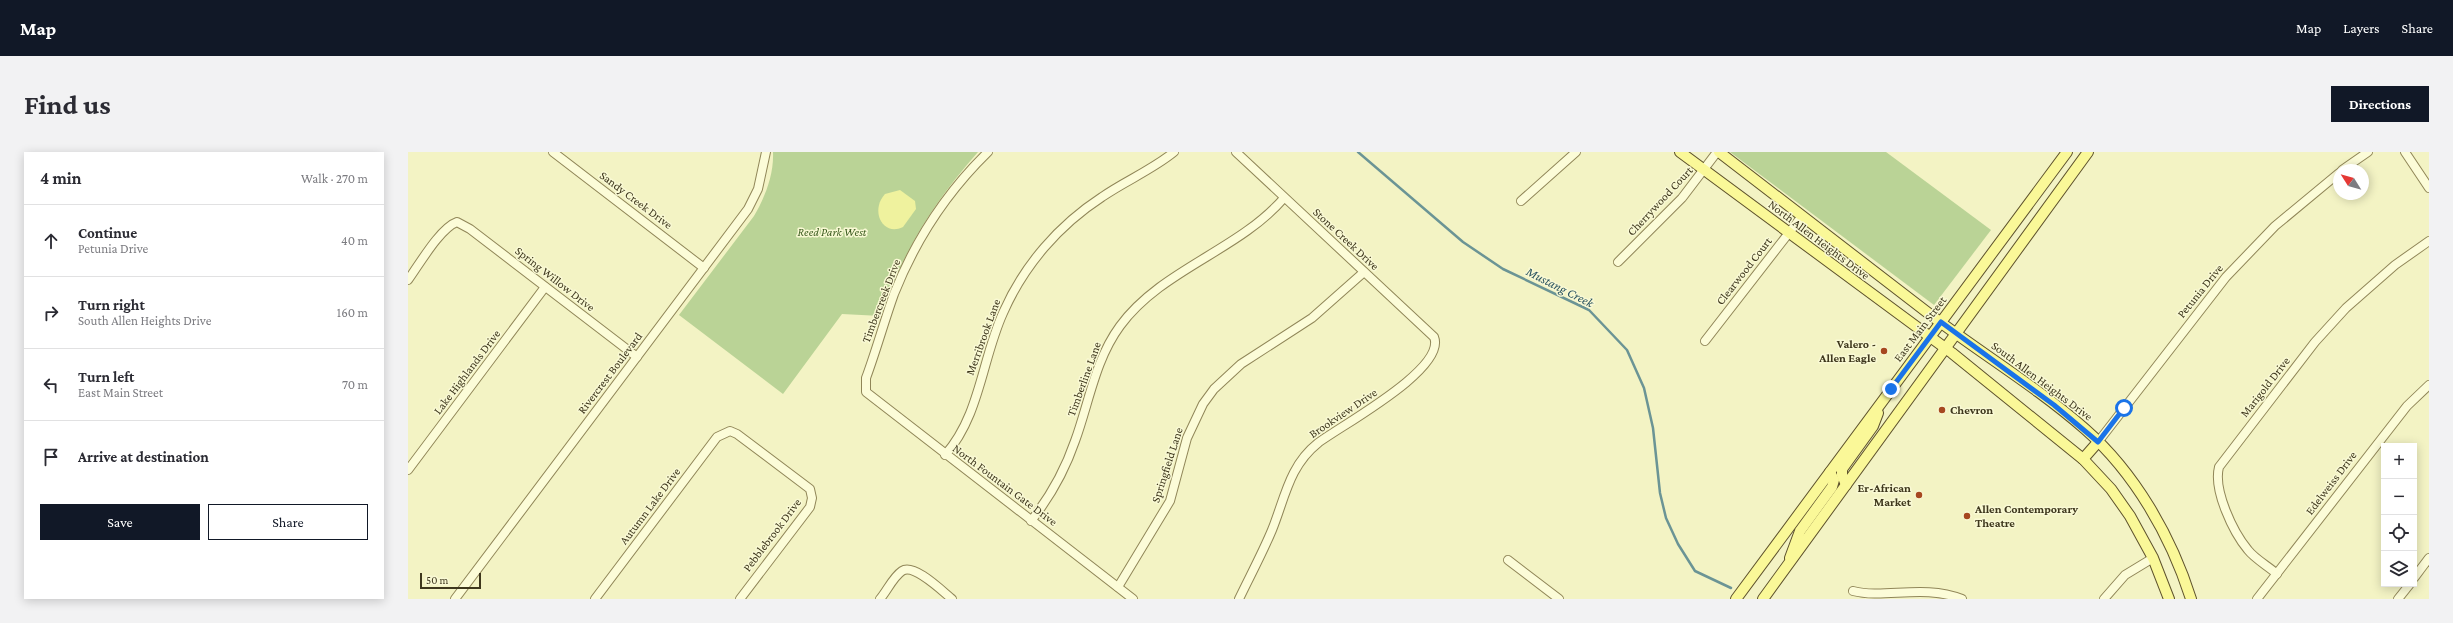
<!DOCTYPE html>
<meta charset="utf-8">
<style>
body{margin:0;font-family:"Crimson Pro",serif;background:#f2f2f3;color:#2b2b33}
.controls{position:absolute;right:12px;bottom:12px;display:grid;overflow:hidden;border-radius:0px;box-shadow:0 2px 10px #0003}
.controls button{width:36px;height:36px;display:grid;place-items:center;padding:0;border:0;border-bottom:1px solid #e1e1e2;background:#fff;color:#2b2b33;font:20px sans-serif}
.compass{position:absolute;left:1925px;top:12px;width:36px;height:36px;border-radius:50%;background:#fff;box-shadow:0 2px 10px #0003;rotate:307deg}
.scale{position:absolute;left:12px;bottom:10px;width:61px;box-sizing:border-box;padding-left:4px;border:2px solid #3e371d;border-top:0;font-size:11px;line-height:14px;white-space:nowrap;color:#3e371d;-webkit-text-stroke:3px #f9f9d4;paint-order:stroke}
.stop{position:absolute;width:12px;height:12px;margin:-9px;border:3px solid #1a73e8;border-radius:50%;background:#fff}
.stop.end{background:#1a73e8;border-color:#fff;box-shadow:0 1px 4px #0008}
.list{margin:0;padding:0;list-style:none}
h2{display:flex;justify-content:space-between;align-items:center;height:52px;margin:0;padding:0 16px;font-size:17px}
h2 small{font-size:13px;font-weight:400;color:#7c7c81}
.list li{display:grid;grid-template-columns:26px 1fr auto;gap:12px;align-items:center;box-sizing:border-box;height:72px;padding:0 16px;border-top:1px solid #e1e1e2}
.list b{display:block;font-size:15px;white-space:nowrap}
.list p{margin:0;font-size:13px;white-space:nowrap;color:#7c7c81}
.list em{font-size:13px;font-style:normal;color:#7c7c81}
.actions{display:flex;gap:8px;padding:12px 16px}
.actions a{flex:1;padding:9px 0;border:1px solid #111827;border-radius:0px;text-align:center;font-size:14px;color:#111827}
.actions .main{background:#111827;color:#fff}
.icon{flex:none;width:22px;height:22px;fill:none;stroke:currentColor;stroke-width:2;stroke-linecap:round;stroke-linejoin:round}
.map{position:relative;flex:none;width:2021px;height:447px;overflow:hidden;border-radius:0px}
header{display:flex;align-items:center;gap:24px;box-sizing:border-box;height:56px;padding:0 20px;background:#111827;color:#fff}
header strong{font-size:19px}
nav{display:flex;gap:22px;margin-inline-start:auto;font-size:14px}
.intro{display:flex;align-items:center;justify-content:space-between;box-sizing:border-box;height:96px;padding:0 24px}
h1{margin:0;font-size:28px}
.button{padding:10px 18px;border-radius:0px;background:#111827;color:#fff;font-size:14px;font-weight:700}
main{display:flex;gap:24px;padding:0 24px}
aside{flex:1;background:#fff;border-radius:0px;box-shadow:0 2px 10px #0003}
.map>svg:first-child{display:block}
</style>
<header>
<strong>Map</strong>
<nav><a>Map</a><a>Layers</a><a>Share</a></nav>
</header>
<div class="intro"><h1>Find us</h1><a class="button">Directions</a></div>
<main>
<aside>
<h2>4 min<small>Walk · 270 m</small></h2>
<ul class="list">
<li><svg class="icon" aria-label="ahead" viewBox="0 0 24 24"><path d="M12 20V5M6 11l6-6 6 6"/></svg><div><b>Continue</b><p>Petunia Drive</p></div><em>40 m</em></li>
<li><svg class="icon" aria-label="right" viewBox="0 0 24 24"><path d="M7 20v-9h11M14 6l5 5-5 5"/></svg><div><b>Turn right</b><p>South Allen Heights Drive</p></div><em>160 m</em></li>
<li><svg class="icon" aria-label="left" viewBox="0 0 24 24"><path d="M17 20v-9H6M10 6l-5 5 5 5"/></svg><div><b>Turn left</b><p>East Main Street</p></div><em>70 m</em></li>
<li><svg class="icon" aria-label="arrive" viewBox="0 0 24 24"><path d="M6 21V4h12l-3 4 3 4H6"/></svg><div><b>Arrive at destination</b></div></li>
</ul>
<div class="actions"><a class="main">Save</a><a>Share</a></div>
</aside>
<div class="map">
<svg width="2021" height="447" viewBox="0 0 2021 447">
<rect width="100%" height="100%" fill="#f3f3c4"/>
<g fill="#bad396">
<path d="M365,0H570C523,54 497,96 473,164L434,162L375,242L271,163L346,64C357,45 366,23 365,0Z"/>
<polygon points="1322,0 1478,0 1583,78 1526,153"/>
</g>
<path fill="#eff29e" d="M492,38L507,49L508,57L495,75C474,85 462,58 477,42Z"/>
<g fill="none" stroke-linecap="round" stroke-linejoin="round">
<polyline stroke="#6b9495" stroke-width="2.5" points="950,0 1055,90 1095,117 1181,158 1219,198 1236,236 1245,276 1252,341 1258,366 1270,392 1287,419 1323,436"/>
<defs>
<g id="minor">
<polyline points="145,0 296,116"/>
<path d="M580,0C539,40 507,89 486,142C476,170 468,199 458,226V240L725,447"/>
<path d="M828,0L1026,185C1039,217 932,274 910,291C881,314 877,346 864,378C854,402 842,424 831,447"/>
<polyline points="1997,0 2021,36"/>
<polyline points="1934,18 1960,0"/>
<polyline points="1113,49 1168,0"/>
<polyline points="1210,110 1274,46 1309,0"/>
<path d="M0,128C11,113 32,76 49,70L62,77L229,205"/>
<polyline points="1297,189 1394,64"/>
<polyline points="1690,290 1818,125 1867,74 1931,21"/>
<path d="M537,303C572,264 574,207 595,161C616,113 651,73 694,45C717,29 744,18 766,0"/>
<polyline points="0,318 137,135"/>
<path d="M623,369C642,345 657,318 667,289C681,251 687,208 712,174C754,117 830,99 876,46"/>
<polyline points="1100,408 1151,447"/>
<path d="M1869,422C1860,414 1847,407 1840,398C1825,380 1805,338 1811,315L1907,190L1938,156L1987,113L2021,89"/>
<polyline points="2006,426 2021,406"/>
<polyline points="710,435 762,349 779,286 795,252 806,237 833,212 904,166 956,120"/>
<path d="M1445,439C1477,447 1515,432 1554,447"/>
<polyline points="47,447 340,57 350,37 358,0"/>
<polyline points="187,447 309,285 322,279 329,282 402,337 404,346 402,355 332,447"/>
<path d="M472,447C479,439 485,425 494,419C506,411 534,439 544,447"/>
<polyline points="1696,447 1717,423 1745,406"/>
<polyline points="1849,447 1999,254 2021,233"/>
<polyline points="1990,447 2002,432"/>
</g>
<g id="major">
<polyline points="1272,0 1544,201 1675,307 1703,337 1722,364 1745,406 1761,447"/>
<path d="M1311,0C1382,55 1453,110 1524,164C1574,202 1629,235 1677,277C1727,321 1763,384 1783,447"/>
<polyline points="1675,307 1690,290"/>
<polyline points="1438,333 1434,323 1434,317 1465,274 1470,261"/>
<polyline points="1382,406 1392,379 1424,335 1426,328 1422,320"/>
<polyline points="1328,447 1659,0"/>
<polyline points="1355,447 1680,0"/>
</g>
</defs>
<use href="#minor" stroke="#908658" stroke-width="10"/>
<use href="#major" stroke="#5e522c" stroke-width="12"/>
<use href="#minor" stroke="#fcfcd8" stroke-width="8"/>
<use href="#major" stroke="#faf898" stroke-width="10"/>
</g>
<g fill="none" stroke-linecap="round" stroke-linejoin="round">
<polyline stroke="#1a73e8" stroke-width="5" points="1483,237 1533,170 1646,253 1690,290 1716,256"/>
</g>
<g fill="#a64720" stroke="#f9f9d4" stroke-width="1.5">
<circle cx="1476" cy="199" r="4"/>
<circle cx="1534" cy="258" r="4"/>
<circle cx="1511" cy="343" r="4"/>
<circle cx="1559" cy="364" r="4"/>
</g>
<g text-anchor="middle" dominant-baseline="central" stroke-width="3" stroke-linejoin="round" paint-order="stroke">
<g font-size="12" fill="#3e371d" stroke="#f9f9d4">
<text transform="translate(228 48) rotate(37)">Sandy Creek Drive</text>
<text transform="translate(1252 49) rotate(-47)">Cherrywood Court</text>
<text transform="translate(938 87) rotate(43)">Stone Creek Drive</text>
<text transform="translate(1411 88) rotate(37)">North Allen Heights Drive</text>
<text transform="translate(1336 119) rotate(-52)">Clearwood Court</text>
<text transform="translate(147 127) rotate(38)">Spring Willow Drive</text>
<text transform="translate(1792 139) rotate(-51)">Petunia Drive</text>
<text transform="translate(473 149) rotate(-69)">Timbercreek Drive</text>
<text transform="translate(1512 177) rotate(-53)">East Main Street</text>
<text transform="translate(575 185) rotate(-70)">Merribrook Lane</text>
<text transform="translate(59 220) rotate(-53)">Lake Highlands Drive</text>
<text transform="translate(202 221) rotate(-53)">Rivercrest Boulevard</text>
<text transform="translate(676 227) rotate(-70)">Timberline Lane</text>
<text transform="translate(1634 229) rotate(37)">South Allen Heights Drive</text>
<text transform="translate(1857 235) rotate(-52)">Marigold Drive</text>
<text transform="translate(935 261) rotate(-34)">Brookview Drive</text>
<text transform="translate(759 313) rotate(-72)">Springfield Lane</text>
<text transform="translate(1923 331) rotate(-53)">Edelweiss Drive</text>
<text transform="translate(597 333) rotate(37)">North Fountain Gate Drive</text>
<text transform="translate(242 354) rotate(-53)">Autumn Lake Drive</text>
<text transform="translate(364 383) rotate(-53)">Pebblebrook Drive</text>
</g>
<g font-size="12" font-style="italic" fill="#3d5d21" stroke="#f9f9d4">
<text x="424" y="80">Reed Park West</text>
</g>
<g font-size="12" font-weight="bold" fill="#3e371d" stroke="#f9f9d4" text-anchor="end">
<text x="1468" y="192">Valero -<tspan x="1468" dy="14">Allen Eagle</tspan></text>
<text x="1542" y="258" text-anchor="start">Chevron</text>
<text x="1503" y="336">Er-African<tspan x="1503" dy="14">Market</tspan></text>
<text x="1567" y="357" text-anchor="start">Allen Contemporary<tspan x="1567" dy="14">Theatre</tspan></text>
</g>
<g font-size="13" font-style="italic" fill="#2b5460" stroke="#f9f9d4">
<text transform="translate(1152 135) rotate(27)">Mustang Creek</text>
</g>
</g>
</svg>
<div class="controls">
<button>+</button>
<button>−</button>
<button><svg class="icon" aria-label="locate" viewBox="0 0 24 24"><circle cx="12" cy="12" r="6"/><path d="M12 2v4M12 18v4M2 12h4M18 12h4"/></svg></button>
<button><svg class="icon" aria-label="layers" viewBox="0 0 24 24"><path d="M12 4l9 5-9 5-9-5zM3 14l9 5 9-5"/></svg></button>
</div>
<svg class="compass" viewBox="-18 -18 36 36"><path d="M0-13l5 13h-10z" fill="#e53935"/><path d="M0 13l5-13h-10z" fill="#7c7c81"/></svg>
<div class="scale">50 m</div>
<div class="stop" style="left:1716px;top:256px"></div>
<div class="stop end" style="left:1483px;top:237px"></div>
</div>
</main>
